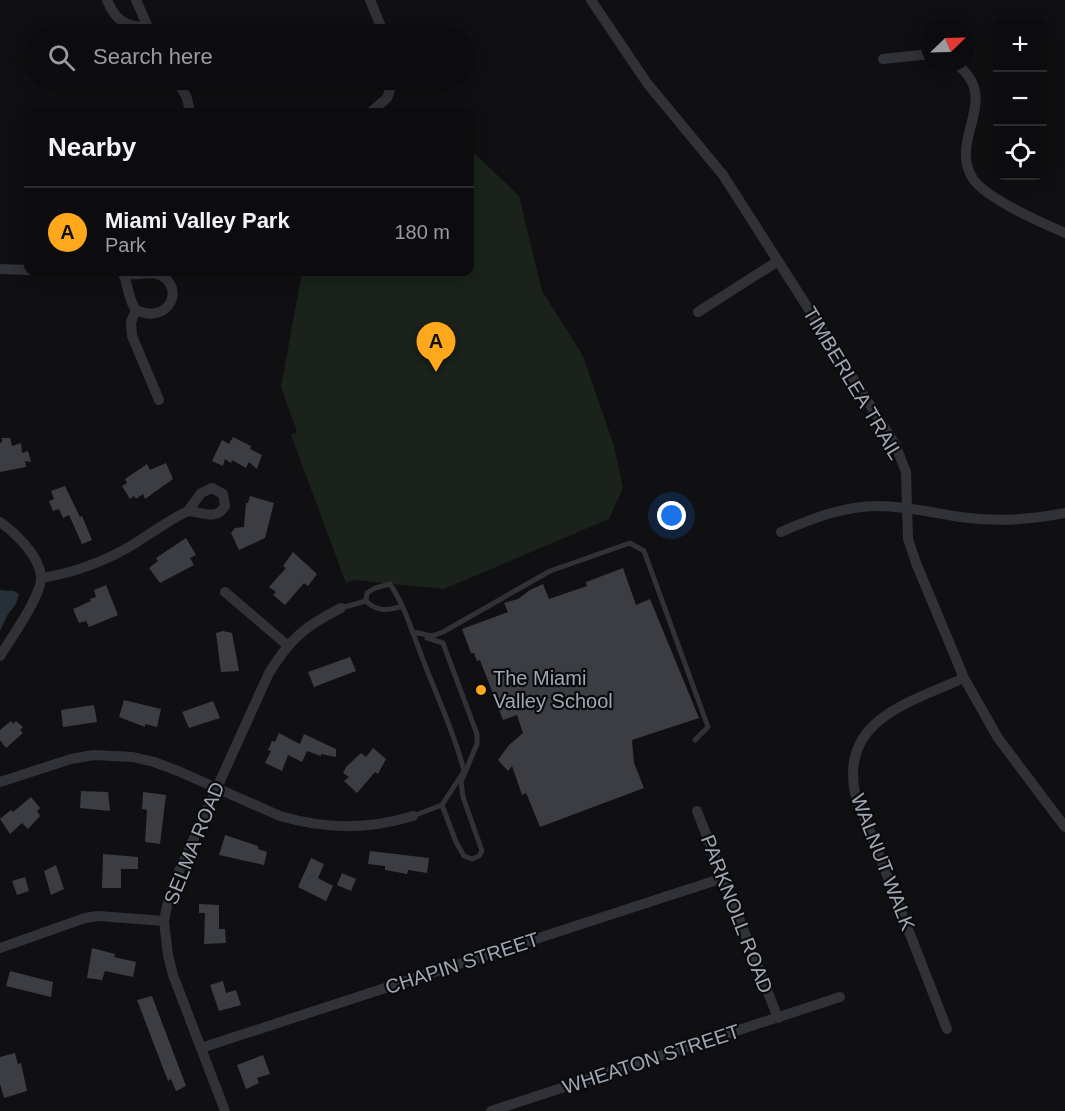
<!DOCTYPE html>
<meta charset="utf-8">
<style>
body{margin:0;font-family:Helvetica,sans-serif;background:#1a1a1c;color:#f1f3f6}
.controls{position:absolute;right:18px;top:18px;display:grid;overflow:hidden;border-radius:12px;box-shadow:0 3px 15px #0003}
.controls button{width:54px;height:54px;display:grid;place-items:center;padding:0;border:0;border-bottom:2px solid #2c2c2e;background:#0c0c0e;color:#f1f3f6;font:30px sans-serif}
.compass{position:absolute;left:921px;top:18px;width:54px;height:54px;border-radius:50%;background:#0c0c0e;box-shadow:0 3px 15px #0003;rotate:67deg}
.you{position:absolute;left:672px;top:516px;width:21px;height:21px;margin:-15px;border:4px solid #fff;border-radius:50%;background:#1a73e8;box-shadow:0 0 0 9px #1a73e833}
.badge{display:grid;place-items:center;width:39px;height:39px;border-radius:50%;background:#ffa81b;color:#111;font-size:20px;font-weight:700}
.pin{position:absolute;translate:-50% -50px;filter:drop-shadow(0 2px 3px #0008)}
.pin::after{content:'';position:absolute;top:32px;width:21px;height:18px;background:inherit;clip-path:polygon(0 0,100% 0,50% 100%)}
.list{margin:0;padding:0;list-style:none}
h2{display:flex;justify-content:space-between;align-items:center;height:78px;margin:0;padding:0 24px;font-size:26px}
h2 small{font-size:20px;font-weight:400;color:#9a9b9e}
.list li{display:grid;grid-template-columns:39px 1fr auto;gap:18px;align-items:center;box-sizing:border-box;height:90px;padding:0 24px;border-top:2px solid #2c2c2e}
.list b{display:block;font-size:22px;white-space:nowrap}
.list p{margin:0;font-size:20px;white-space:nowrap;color:#9a9b9e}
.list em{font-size:20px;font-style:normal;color:#9a9b9e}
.icon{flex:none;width:33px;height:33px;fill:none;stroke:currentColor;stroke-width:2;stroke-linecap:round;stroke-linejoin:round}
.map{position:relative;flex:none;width:1065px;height:1111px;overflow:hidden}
.search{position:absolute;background:#0c0c0e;box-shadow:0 3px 15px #0003;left:24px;top:24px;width:450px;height:66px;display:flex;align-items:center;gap:15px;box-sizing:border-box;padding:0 21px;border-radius:33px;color:#9a9b9e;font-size:22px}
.panel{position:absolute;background:#0c0c0e;box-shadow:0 3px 15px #0003;left:24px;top:108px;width:450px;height:168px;border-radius:12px}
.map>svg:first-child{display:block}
</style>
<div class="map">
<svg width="1065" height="1111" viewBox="0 0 1065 1111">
<rect width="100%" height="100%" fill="#101012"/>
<polygon fill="#1a221b" points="470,149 519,196 542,291 583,356 614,446 623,488 609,519 444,589 354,580 346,583 291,435 297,432 281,387 302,272 470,272"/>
<polygon fill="#263037" points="0,590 14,591 19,594 16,604 8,614 0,631"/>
<g fill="#3c3d42">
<polygon points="233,437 251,446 250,449 262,455 257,469 249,462 246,468 232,460 231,463 225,459 223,466 212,461 222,440 229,444"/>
<polygon points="2,438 10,438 12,446 21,443 22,453 28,451 31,462 25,461 26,467 0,472 0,443 2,442"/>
<polygon points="166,463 173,479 145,499 143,494 136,499 134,496 130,499 122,486 127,483 125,479 147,464 150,470"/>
<polygon points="65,486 80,517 82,516 92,540 82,544 69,515 63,518 59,509 53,511 49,501 54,499 51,491"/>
<polygon points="250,496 274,503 265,538 239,550 231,533 235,528 244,527 246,503 248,503"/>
<polygon points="186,538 196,555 190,558 194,565 160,583 149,568 158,561 156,558"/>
<polygon points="293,552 317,574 308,586 304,583 285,605 273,595 276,592 269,587 286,568 283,566"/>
<polygon points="623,568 636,605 650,599 699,718 632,740 634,763 644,788 540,827 526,793 522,795 512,766 508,771 498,760 509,745 523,733 517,715 503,720 480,660 477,661 474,653 471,653 462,629 508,612 504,603 518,599 530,590 543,584 549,599 587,586 586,582"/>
<polygon points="106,585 118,615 89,627 86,621 79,623 73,609 91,601 90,599 96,597 94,590"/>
<polygon points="223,631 232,633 239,671 221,672 216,633"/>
<polygon points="350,657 356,671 314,687 308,672"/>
<polygon points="124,700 161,709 157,727 145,724 145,727 119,717"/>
<polygon points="213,701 220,718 189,728 182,712"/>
<polygon points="94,705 97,722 63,727 61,710"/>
<polygon points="11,721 13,724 16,721 23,727 20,730 23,733 6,748 0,740 0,730"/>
<polygon points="279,733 300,744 304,734 336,749 336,757 321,754 321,756 307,751 302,762 288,755 282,771 265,763 271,751 268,750 272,741 275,742"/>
<polygon points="373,748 386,759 378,774 375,772 357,793 344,781 349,777 343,773 346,767 361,753 366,757"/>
<polygon points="81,791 108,792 110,811 80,808"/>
<polygon points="143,792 166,795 160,844 145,842 147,810 142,809"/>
<polygon points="31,797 40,808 37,811 40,816 28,829 22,823 10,834 0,819 11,810 13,812"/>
<polygon points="225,835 258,846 258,849 267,852 264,865 219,855"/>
<polygon points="370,851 429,858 427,873 408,870 407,874 385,870 385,866 368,864"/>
<polygon points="103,854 138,857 138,869 121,869 121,888 102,888"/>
<polygon points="311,858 324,864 318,878 333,886 326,901 298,887"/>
<polygon points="56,865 64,889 51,895 44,871"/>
<polygon points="342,873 356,879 351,891 337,885"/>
<polygon points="25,877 29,891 17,895 12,881"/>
<polygon points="199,904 219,905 219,929 225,929 226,943 204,944 205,913 199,913"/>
<polygon points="92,948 115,954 114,957 136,962 133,977 105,971 102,980 87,978"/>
<polygon points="10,971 53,982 51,997 6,986"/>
<polygon points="223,981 226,993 236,990 241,1005 219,1011 210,985"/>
<polygon points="152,996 186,1086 176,1091 171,1079 168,1081 137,1000"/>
<polygon points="15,1053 18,1064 21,1063 27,1091 4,1098 0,1084 0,1057"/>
<polygon points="263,1055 270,1074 257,1078 259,1083 246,1089 237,1065"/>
</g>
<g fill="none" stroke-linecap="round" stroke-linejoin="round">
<g stroke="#313237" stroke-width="5">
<path d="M366,601L367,593L375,588L390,584C405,606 412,632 422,657C436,695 454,731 464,771L442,805L413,816"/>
<path d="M366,601C377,612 388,611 402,606"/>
<polyline points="341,608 366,601"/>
<polyline points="413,632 432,636 443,632 550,571 630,543 644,551 708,727 695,740"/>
<polyline points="427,638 443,643 477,734 477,744 461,782 463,797 482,851 479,856 472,859 464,856 456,842 442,805"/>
</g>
<g stroke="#313237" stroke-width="10">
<path d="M107,0C116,22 126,26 148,28"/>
<polyline points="136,0 151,34"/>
<polyline points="370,0 384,34"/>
<polyline points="591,0 647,83 723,175 895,444 906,472 908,539 916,563 964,678 998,738 1065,827"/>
<polyline points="883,59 930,54"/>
<path d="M955,63C1004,99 947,138 973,179C987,199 1042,223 1065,233"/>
<polyline points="177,80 187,98 190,112"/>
<polyline points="371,112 387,98 394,80"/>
<polyline points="0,269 28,270"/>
<path d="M122,272C129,284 127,298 136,310L131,322L132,336L159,400"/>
<path d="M124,272C137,279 152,267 165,278C184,294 165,324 136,310"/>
<polyline points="698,312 778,261"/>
<path d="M212,488L223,494L225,506C216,521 203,512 188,511L201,493Z"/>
<path d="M0,522C16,533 40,557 41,577C42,595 10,640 0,656"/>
<path d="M781,532C813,518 844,506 878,506C906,506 933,513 960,517C995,522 1030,520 1065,513"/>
<path d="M41,578C73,573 101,563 129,547C149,535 167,521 188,511"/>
<polyline points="225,592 287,645"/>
<path d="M0,782L71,759L94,755L133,757L154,762L178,771L280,816C325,829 367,830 413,816"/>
<polyline points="697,811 778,1018"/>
<polyline points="0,948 85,918 98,916 164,921"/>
<path d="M947,1029L855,793C840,719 911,702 964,678"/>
<polyline points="201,1048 723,878"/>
<path d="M225,1111L173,975L168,955L164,921L167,906L175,880L269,673C290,639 305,626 341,608"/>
<polyline points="491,1111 840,997"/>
</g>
</g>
<circle fill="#ffa81b" stroke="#0b0b0d" stroke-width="2" cx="481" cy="690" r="6"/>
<g text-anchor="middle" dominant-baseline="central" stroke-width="4.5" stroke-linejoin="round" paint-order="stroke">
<g font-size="20" fill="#a0a7b4" stroke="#0b0b0d">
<text transform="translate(853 383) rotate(59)">TIMBERLEA TRAIL</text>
<text transform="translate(194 843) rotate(-68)">SELMA ROAD</text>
<text transform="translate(883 862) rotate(69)">WALNUT WALK</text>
<text transform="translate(737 914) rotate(69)">PARKNOLL ROAD</text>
<text transform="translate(462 963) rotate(-18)">CHAPIN STREET</text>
<text transform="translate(651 1059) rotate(-18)">WHEATON STREET</text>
</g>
<g font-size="20" fill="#a0a7b4" stroke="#0b0b0d" text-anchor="start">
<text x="493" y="678">The Miami<tspan x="493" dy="23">Valley School</tspan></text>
</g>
</g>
</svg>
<div class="controls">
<button>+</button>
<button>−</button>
<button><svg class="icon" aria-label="locate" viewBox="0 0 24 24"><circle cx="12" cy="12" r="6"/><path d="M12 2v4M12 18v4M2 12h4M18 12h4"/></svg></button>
</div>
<svg class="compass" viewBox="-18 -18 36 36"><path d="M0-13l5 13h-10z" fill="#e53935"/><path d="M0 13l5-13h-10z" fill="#9a9b9e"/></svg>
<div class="you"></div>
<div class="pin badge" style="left:436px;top:372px">A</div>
<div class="search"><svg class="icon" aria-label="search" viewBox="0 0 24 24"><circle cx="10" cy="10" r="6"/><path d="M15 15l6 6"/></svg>Search here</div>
<section class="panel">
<h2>Nearby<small></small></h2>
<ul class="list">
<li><span class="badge">A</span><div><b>Miami Valley Park</b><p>Park</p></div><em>180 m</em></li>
</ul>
</section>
</div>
